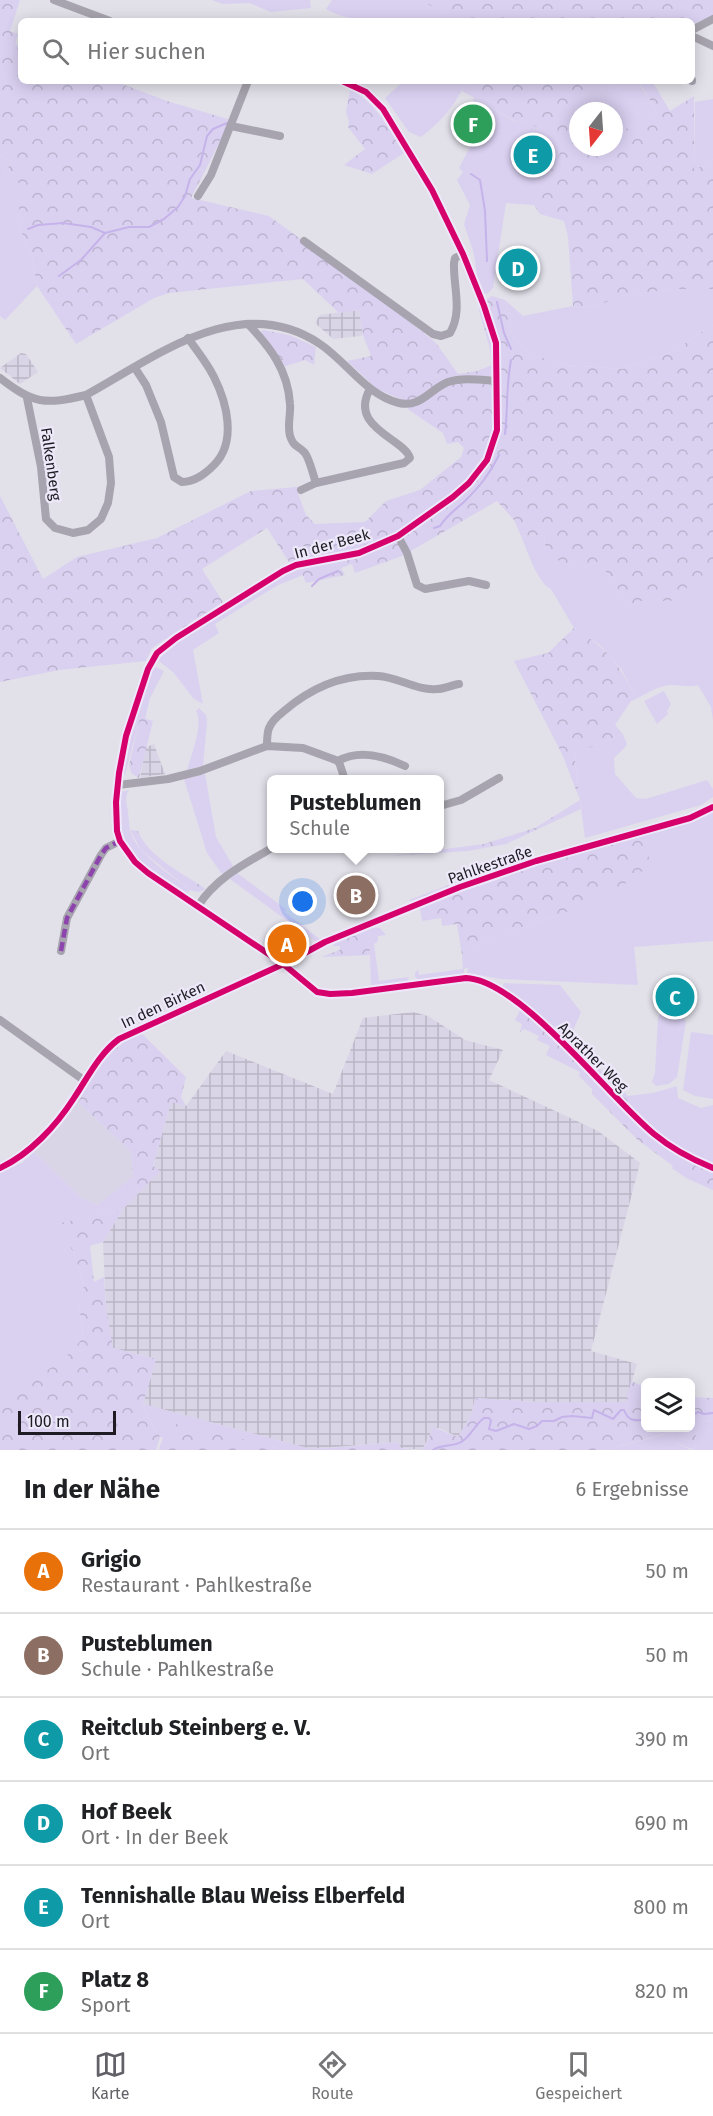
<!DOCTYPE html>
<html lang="de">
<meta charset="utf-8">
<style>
body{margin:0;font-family:"Fira Sans",sans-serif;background:#f6f6f6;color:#202124}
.controls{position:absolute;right:18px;bottom:18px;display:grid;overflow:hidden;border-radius:9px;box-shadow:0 3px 15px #0003}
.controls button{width:54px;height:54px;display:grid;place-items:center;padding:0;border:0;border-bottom:2px solid #e0e0e0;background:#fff;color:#202124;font:30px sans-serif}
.compass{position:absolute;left:569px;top:102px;width:54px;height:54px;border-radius:50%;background:#fff;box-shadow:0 3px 15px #0003;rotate:197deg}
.scale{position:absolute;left:18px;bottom:15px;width:98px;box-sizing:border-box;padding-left:6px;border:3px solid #1e1c22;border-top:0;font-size:16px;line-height:21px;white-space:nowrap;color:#1e1c22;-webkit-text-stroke:4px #eee9fa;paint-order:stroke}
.you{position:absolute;left:303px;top:902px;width:21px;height:21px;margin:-15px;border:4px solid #fff;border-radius:50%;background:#1a73e8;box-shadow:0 0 0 9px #1a73e833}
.badge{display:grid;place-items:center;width:39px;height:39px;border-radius:50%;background:#636168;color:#fff;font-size:20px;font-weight:700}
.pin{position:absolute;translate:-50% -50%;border:3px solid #fff;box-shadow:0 2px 6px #0006}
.popup{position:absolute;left:267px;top:775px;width:177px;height:78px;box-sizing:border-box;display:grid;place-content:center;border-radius:9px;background:#fff;filter:drop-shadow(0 2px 4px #0005);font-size:20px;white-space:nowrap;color:#757577}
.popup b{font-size:22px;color:#202124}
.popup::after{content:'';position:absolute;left:50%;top:100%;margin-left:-12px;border:12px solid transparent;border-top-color:#fff}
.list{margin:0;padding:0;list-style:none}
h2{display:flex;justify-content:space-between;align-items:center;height:78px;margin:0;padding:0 24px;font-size:26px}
h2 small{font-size:20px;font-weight:400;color:#757577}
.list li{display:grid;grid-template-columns:39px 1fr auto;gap:18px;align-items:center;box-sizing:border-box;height:84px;padding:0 24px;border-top:2px solid #e0e0e0}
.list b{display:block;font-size:22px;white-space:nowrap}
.list p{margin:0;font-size:20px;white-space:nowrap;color:#757577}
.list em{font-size:20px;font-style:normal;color:#757577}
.icon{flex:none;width:33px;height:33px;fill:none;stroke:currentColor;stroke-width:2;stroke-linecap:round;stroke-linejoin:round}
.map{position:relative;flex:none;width:713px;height:1450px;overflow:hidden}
.search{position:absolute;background:#fff;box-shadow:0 3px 15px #0003;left:18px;right:18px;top:18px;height:66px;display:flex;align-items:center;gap:15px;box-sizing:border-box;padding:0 21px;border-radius:9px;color:#757577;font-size:22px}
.sheet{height:582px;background:#fff}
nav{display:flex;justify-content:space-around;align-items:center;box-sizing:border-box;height:84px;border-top:2px solid #e0e0e0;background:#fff;font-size:16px;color:#757577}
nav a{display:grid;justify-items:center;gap:3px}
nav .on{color:#636168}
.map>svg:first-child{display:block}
</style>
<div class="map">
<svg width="713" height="1450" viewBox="0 0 713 1450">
<defs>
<pattern id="industrial-grid" width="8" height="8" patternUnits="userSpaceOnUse" patternTransform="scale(1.5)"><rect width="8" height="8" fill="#dad5e6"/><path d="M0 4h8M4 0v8" fill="none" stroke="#bbb6c5"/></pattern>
<pattern id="forest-crowns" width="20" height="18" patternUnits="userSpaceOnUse" patternTransform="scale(1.5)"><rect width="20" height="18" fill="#dad1f1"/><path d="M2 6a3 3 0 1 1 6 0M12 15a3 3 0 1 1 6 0" fill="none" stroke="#bbb3ce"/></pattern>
</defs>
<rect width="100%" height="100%" fill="#e2e0e9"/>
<polygon fill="#dad5e6" points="78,1102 131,1152 133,1176 98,1205 82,1198 34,1152"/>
<g fill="url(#industrial-grid)">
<polygon points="359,310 363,335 360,336 333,339 315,323 320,315"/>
<polygon points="21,353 26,354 38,372 20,384 0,368"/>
<polygon points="154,744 165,774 140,778 146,747"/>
<polygon points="413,1012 428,1016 465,1040 503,1050 489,1080 598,1131 640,1163 591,1351 637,1364 626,1402 539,1402 475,1398 472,1413 458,1437 439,1428 433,1429 422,1450 401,1448 397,1442 311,1449 143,1404 156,1359 113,1348 112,1345 106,1307 103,1242 123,1209 159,1171 153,1167 171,1101 186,1106 226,1051 333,1094 363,1018"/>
</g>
<g fill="#dad1f1">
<polygon points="212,0 310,0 311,8 271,12 249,3 223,4"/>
<path d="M332,0H420L459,21C421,21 357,28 326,9Z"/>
<path d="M404,81H467C453,107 445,118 421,137L409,132L385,98Z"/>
<polygon points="540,81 638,81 657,113 614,135 614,111 586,111 586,102"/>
<polygon points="474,98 516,122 523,120 566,143 534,205 506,203 493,288 487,294 484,293 477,275 474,254 464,224 470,205 457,180 463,172 459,168 471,145 455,136"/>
<polygon points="713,99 713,159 704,166 694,169 695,102"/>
<polygon points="0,155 11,162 6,172 30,192 19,206 18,223 32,258 37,286 5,320 0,316"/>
<polygon points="671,289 713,289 713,325 668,354 622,369 566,365 533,355 513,338 505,300 523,316 573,306 593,307 622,296"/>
<path d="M544,535L546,552L568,564L581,569L599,561L629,606L642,601H671L705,572L713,573V720L711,707L698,685C689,688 683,685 674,685C660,684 648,693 636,699L622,670L600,645L574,628L551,589C538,584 527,550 521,536Z"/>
<polygon points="299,566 303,575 278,585 215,624 219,633 193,650 203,704 193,698 174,673 159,661 161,654 169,646 282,574"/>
<polygon points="154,666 164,671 150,698 145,719 140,718 125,775 122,771 128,743 149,674"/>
<polygon points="664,691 671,704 667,711 668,714 657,724 644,701"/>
<path d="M199,708L206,715L207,722L203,766L187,770C191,756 204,723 196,711Z"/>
<polygon points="623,734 627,745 614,758 615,774 636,798 646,799 707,780 713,789 713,797 701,805 585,838 574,754"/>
<polygon points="205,774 216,837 233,866 222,874 207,853 184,779"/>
<path d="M129,790C124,797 127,804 128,812C129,819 129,825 130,831C137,855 172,875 190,890L187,894C163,883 127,858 120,830C117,818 119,804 120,792Z"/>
<polygon points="713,811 713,941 634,947 638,985 501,979 467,973 468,967 464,969 464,974 420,981 415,977 415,973 418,970 419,975 463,969 462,955 482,942 562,914 642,835 689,822"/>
<polygon points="237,873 286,909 285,912 321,940 316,942 230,879"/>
<polygon points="369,927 380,928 386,935 378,936 378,941 374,944 379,981 409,977 407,981 371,987"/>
<polygon points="504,983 560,985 581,1012 569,1040 535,1011 502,987"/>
<polygon points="665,1012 680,1014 686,1021 677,1077 669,1084 656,1086 652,1082 655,1073 658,1018 660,1014"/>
<polygon points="691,1032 713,1035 713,1099 695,1096 683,1090"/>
<path d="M677,1086L678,1098L701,1108L713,1105V1163C679,1151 654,1130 628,1105V1096L653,1093Z"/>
<polygon points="34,1152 82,1198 98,1205 133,1176 138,1194 123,1209 57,1224 74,1253 84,1286 79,1304 83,1338 61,1362 33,1382 0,1398 0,1172 22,1163"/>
<polygon points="143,1404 311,1449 329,1448 328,1450 285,1450 261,1444 165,1435 163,1438 160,1437 149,1419"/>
<polygon points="713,1420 713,1450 694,1450 696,1434 701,1422"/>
<polygon points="672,1431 674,1442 691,1450 603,1450 663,1435"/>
</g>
<g fill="url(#forest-crowns)">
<polygon points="0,0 20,0 10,31 18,34 15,44 21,47 21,81 114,81 167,101 231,120 191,198 269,216 376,294 436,343 458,374 477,371 492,365 490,349 479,310 482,302 492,296 505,300 513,338 533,355 566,365 622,369 668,354 713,325 713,573 705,573 671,601 642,601 629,606 599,561 581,569 568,564 561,573 561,562 546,552 544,535 521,536 514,520 497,501 402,556 355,573 352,564 341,568 345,575 306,583 297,561 289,562 267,528 202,569 223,602 152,648 146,661 59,670 0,682 0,496 43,579 77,557 157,538 251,491 307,486 297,491 306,515 315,524 365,522 386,501 420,490 461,457 464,448 458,442 447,444 443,433 409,410 403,400 377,389 347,361 371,356 363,335 359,310 339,313 303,279 169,293 154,298 76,344 37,286 32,258 18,223 19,206 29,192 6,172 11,162 0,155"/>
<polygon points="420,0 713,0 713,15 692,25 692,21 459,21"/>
<polygon points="467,81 596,81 583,101 586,102 586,111 578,111 578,147 614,147 614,135 657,113 639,81 652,81 670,111 694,96 694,169 704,166 713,159 713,289 671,289 622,296 593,307 573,306 568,237 564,221 540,214 534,205 565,143 523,120 517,122 462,91"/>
<path d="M350,90C375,100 390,131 404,153L372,174L344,165L365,149L348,127L349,121L346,112Z"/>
<polygon points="263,330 289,335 316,347 314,365 305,360 283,367 263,335 261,332"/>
<path d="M574,628C609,650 618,662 636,699L631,701L615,725L623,734L574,754L581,809L506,844L468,851L391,856L484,844L535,828L580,800L562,754L514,661L548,653Z"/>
<polygon points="140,717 153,721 139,778 132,774 129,766"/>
<path d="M130,830L138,831C148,857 184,874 206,889L198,892L190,890L141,850Z"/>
<polygon points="642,835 651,865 616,890 562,914 482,942 462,955 457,924 442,926 441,918 422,921 420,909 409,900 481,873 491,880 532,865"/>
<polygon points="369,927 370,955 321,957 340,950 340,946 333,946 336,942"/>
<path d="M520,1010L552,1038L561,1032L569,1040L628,1096V1105C654,1130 679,1151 713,1163V1190L686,1178L672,1168L673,1166L638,1140L592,1094V1089L579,1076L580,1072L546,1055L550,1046L537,1040L539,1036L524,1029L520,1032L522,1024L515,1020Z"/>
<path d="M141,1033L186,1077L181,1097L186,1106L171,1102L153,1166L160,1171L138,1194L133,1176L131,1152L78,1102C97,1070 104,1050 141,1033Z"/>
<polygon points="123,1209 103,1242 90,1246 94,1282 104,1277 106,1307 113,1348 156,1359 143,1404 149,1419 160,1437 156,1450 0,1450 0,1398 61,1362 83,1338 79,1304 84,1286 74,1253 56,1224"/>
<polygon points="631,1381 645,1387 646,1428 690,1428 691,1397 713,1398 713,1420 701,1422 696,1434 694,1450 674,1442 672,1432 603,1450 422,1450 428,1440 433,1427 458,1437 472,1413 475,1398 539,1402 626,1402"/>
<path d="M179,1423L285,1450H159C162,1438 167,1428 179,1423Z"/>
<polygon points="398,1442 401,1448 412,1450 328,1450 329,1448"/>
</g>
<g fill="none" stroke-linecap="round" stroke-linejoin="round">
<g stroke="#c5b3ea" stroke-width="2">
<polyline points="471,174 480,180 485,211 487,261"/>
<polyline points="28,229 38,225 63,223 91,227 105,233 129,227 149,227 164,219 178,207 185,196 190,179 200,165 207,136 213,129 227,123"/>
<polyline points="59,276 81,260 105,233"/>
<polyline points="497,302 504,333 511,349"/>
<path d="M505,434C508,409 506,385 511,360"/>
<path d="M434,528L440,526C447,515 455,510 464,502C479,487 490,474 499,455"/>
<polyline points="312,586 319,579 338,571"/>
<polyline points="690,1416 698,1412 704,1414 713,1413"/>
<path d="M433,1450C442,1444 452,1447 461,1442C471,1437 474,1425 484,1418H489L491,1421L489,1429L496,1431L514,1424L529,1429L537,1426L542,1421H554L562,1417L572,1416L592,1418L594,1410L613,1419L621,1410H624C628,1421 634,1421 646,1420"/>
</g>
<g stroke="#a7a4af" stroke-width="8">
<polyline points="54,0 110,21"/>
<polyline points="692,30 713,19"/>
<polyline points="692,36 713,46"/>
<polyline points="692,80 692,81"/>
<path d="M342,81L366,92L383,109L432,190L463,254L484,306L496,343L497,430L487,460L469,483L453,497L398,536L359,553L296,565L283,571L176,638L157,653L148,669L126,736L119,773L116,802L117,831L120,841L135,862L148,873L282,963L317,992L330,994L352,993L466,978C520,980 609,1097 654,1134C672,1149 691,1159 713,1168"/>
<polyline points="231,126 280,136"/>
<polyline points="198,196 211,175 248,81"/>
<path d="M304,241L433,334L441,336L450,333C463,311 453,286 454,263L455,258L463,254"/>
<path d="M248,324C270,347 288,370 290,404C291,415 287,425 290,436C294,448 298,445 305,453C310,460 313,475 316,483"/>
<path d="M135,368L146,385L161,422L174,477L182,482C195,482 205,474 214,465C237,442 227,403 214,377C207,363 197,351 188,338"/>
<path d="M0,378C33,404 45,405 86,395C155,357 240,290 320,344C347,362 366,395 399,403C421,408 430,389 448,382C463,377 481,380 497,381"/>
<polyline points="27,398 41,467 46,519 55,528 73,533 88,530 101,519 108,503 111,483 109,457 86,395"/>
<path d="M301,490L316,483L404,463L410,458C405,439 348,428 370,389"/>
<polyline points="398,536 407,553 417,585 425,589 469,581 486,585"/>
<path d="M267,746C267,740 267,733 269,728C272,720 279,715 284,711C311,688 343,674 378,676C398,677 417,691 437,689C444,689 452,685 459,684"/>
<path d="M338,761C359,749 384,756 405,766"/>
<polyline points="118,785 168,779 200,771 267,746 303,748 333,759 338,761 340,765 345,780"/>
<polyline points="440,806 461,800 499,778"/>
<path d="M198,906C216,878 244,864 272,848"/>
<polyline points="61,951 67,918 101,855 106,848 120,841"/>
<polyline points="0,1020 85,1081"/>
<path d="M0,1168C30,1154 56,1126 74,1098C88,1077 99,1054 119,1039L290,961L325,942L460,887L536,861L690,818L713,807"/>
</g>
<polyline stroke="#8e44ad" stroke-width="4.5" stroke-dasharray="9 4.5" stroke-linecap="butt" points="61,951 67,918 101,855 106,848 120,841"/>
<defs>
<g id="cycleway">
<path d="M342,81L366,92L383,109L432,190L463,254L484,306L496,343L497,430L487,460L469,483L453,497L398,536L359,553L296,565L283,571L176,638L157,653L148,669L126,736L119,773L116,802L117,831L120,841L135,862L148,873L282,963L317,992L330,994L352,993L466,978C520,980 609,1097 654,1134C672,1149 691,1159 713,1168"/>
<path d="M0,1168C30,1154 56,1126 74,1098C88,1077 99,1054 119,1039L290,961L325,942L460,887L536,861L690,818L713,807"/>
</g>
</defs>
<use href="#cycleway" stroke="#eee9fa" stroke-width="10"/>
<use href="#cycleway" stroke="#d6006c" stroke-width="6"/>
</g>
<g text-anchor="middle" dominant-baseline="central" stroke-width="4.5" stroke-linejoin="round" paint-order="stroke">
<g font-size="15" fill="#1e1c22" stroke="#eee9fa">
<text transform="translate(51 464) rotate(82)">Falkenberg</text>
<text transform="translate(332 544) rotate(-15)">In der Beek</text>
<text transform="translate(490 865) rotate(-19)">Pahlkestraße</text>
<text transform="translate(163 1005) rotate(-25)">In den Birken</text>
<text transform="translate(593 1057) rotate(45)">Aprather Weg</text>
</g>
</g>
</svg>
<div class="controls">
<button><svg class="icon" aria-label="layers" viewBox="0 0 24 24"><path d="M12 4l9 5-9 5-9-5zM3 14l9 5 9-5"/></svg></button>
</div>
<svg class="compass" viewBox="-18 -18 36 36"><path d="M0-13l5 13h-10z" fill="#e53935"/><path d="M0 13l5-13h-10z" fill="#757577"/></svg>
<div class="scale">100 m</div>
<div class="you"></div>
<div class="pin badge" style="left:287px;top:944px;background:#e8710a">A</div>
<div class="pin badge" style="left:356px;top:895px;background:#8d6e63">B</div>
<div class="popup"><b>Pusteblumen</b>Schule</div>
<div class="pin badge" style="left:675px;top:997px;background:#0f9aa8">C</div>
<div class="pin badge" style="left:518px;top:268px;background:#0f9aa8">D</div>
<div class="pin badge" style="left:533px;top:155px;background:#0f9aa8">E</div>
<div class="pin badge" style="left:473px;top:124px;background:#2e9e5b">F</div>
<div class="search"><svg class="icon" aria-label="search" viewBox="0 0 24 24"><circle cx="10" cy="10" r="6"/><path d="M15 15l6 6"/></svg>Hier suchen</div>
</div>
<section class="sheet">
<h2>In der Nähe<small>6 Ergebnisse</small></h2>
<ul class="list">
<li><span class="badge" style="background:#e8710a">A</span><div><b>Grigio</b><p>Restaurant · Pahlkestraße</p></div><em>50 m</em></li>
<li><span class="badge" style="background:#8d6e63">B</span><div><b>Pusteblumen</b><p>Schule · Pahlkestraße</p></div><em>50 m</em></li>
<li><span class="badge" style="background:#0f9aa8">C</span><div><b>Reitclub Steinberg e. V.</b><p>Ort</p></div><em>390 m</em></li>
<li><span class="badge" style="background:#0f9aa8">D</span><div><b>Hof Beek</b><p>Ort · In der Beek</p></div><em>690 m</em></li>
<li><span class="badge" style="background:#0f9aa8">E</span><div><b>Tennishalle Blau Weiss Elberfeld</b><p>Ort</p></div><em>800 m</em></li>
<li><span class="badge" style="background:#2e9e5b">F</span><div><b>Platz 8</b><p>Sport</p></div><em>820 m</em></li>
</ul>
</section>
<nav>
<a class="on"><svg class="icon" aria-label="map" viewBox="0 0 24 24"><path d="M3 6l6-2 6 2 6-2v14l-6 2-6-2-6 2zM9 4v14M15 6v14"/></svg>Karte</a>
<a><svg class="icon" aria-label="directions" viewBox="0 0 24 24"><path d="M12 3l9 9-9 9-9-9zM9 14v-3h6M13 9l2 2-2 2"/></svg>Route</a>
<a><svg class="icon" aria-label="saved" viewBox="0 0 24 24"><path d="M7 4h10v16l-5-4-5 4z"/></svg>Gespeichert</a>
</nav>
